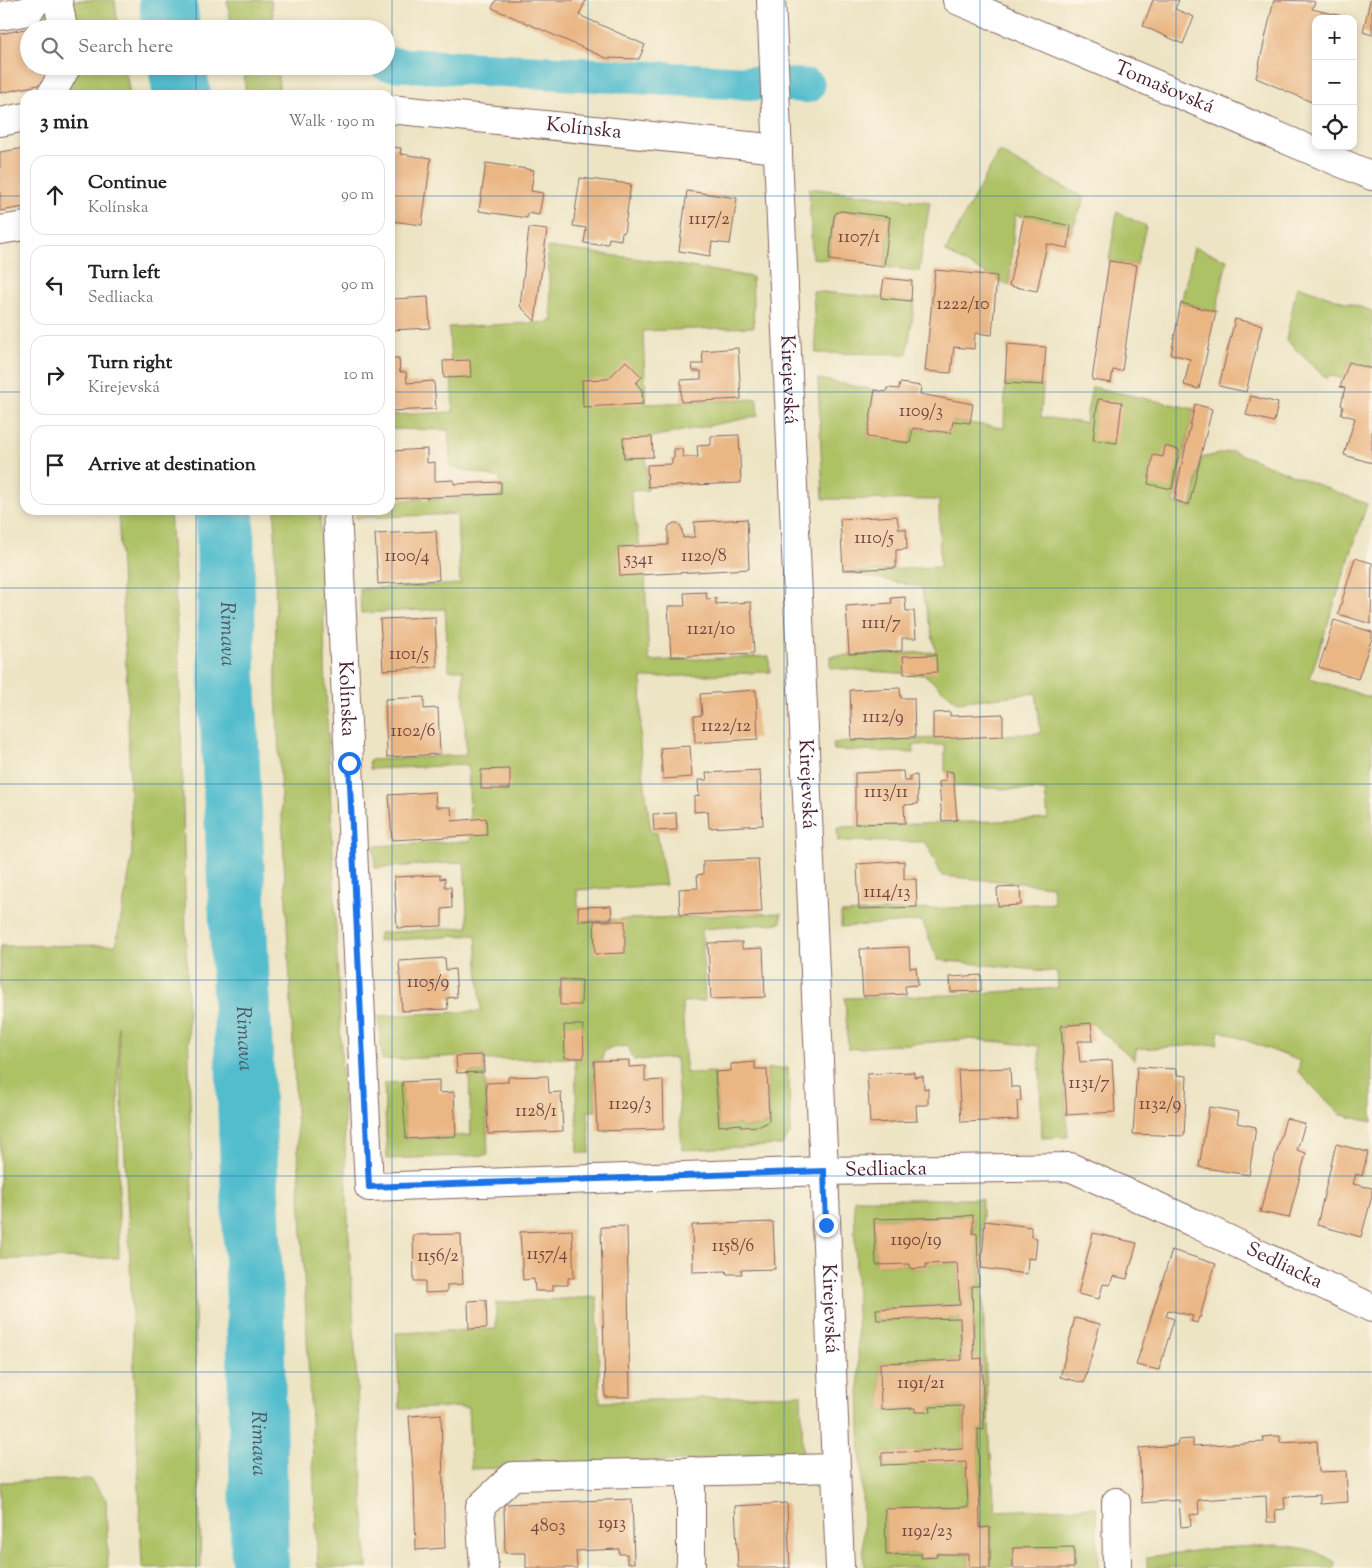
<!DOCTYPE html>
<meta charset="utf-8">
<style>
body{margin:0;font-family:"Sorts Mill Goudy",serif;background:#f6f6f6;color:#222}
.controls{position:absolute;right:15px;top:15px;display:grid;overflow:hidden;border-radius:10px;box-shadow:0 2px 8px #0003}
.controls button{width:45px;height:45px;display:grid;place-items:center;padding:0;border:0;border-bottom:1px solid #e0e0e0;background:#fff;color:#222;font:25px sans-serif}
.stop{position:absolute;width:15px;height:15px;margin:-11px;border:4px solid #1a73e8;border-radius:50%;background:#fff}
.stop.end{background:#1a73e8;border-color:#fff;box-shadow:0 1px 5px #0008}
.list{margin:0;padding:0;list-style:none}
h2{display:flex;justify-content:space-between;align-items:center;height:65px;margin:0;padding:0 20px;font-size:21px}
h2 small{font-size:16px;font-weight:400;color:#767676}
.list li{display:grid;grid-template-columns:32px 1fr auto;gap:15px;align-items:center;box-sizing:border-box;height:80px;margin:0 10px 10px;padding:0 10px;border:1px solid #e0e0e0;border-radius:15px}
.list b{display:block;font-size:19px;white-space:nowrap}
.list p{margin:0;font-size:16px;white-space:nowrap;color:#767676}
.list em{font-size:16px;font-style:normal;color:#767676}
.icon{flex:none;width:28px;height:28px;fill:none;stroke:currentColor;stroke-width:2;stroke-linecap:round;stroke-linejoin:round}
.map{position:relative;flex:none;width:1372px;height:1568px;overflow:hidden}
.search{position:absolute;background:#fff;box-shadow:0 2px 8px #0003;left:20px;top:20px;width:375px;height:55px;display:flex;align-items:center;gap:12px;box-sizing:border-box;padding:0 18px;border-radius:28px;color:#767676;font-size:19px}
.panel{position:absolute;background:#fff;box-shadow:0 2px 8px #0003;left:20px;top:90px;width:375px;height:425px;border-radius:15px}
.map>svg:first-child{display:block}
</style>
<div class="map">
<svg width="1372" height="1568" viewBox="0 0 1372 1568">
<rect width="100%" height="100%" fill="#fcf5e5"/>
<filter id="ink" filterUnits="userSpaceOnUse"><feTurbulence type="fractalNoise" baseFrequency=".02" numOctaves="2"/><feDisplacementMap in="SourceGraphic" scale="10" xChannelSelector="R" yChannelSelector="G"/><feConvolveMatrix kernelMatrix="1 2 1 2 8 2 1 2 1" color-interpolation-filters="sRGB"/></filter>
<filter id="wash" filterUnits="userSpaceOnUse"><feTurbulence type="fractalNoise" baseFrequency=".0096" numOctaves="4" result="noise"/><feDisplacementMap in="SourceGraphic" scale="20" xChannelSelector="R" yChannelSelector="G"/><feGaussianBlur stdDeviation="1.12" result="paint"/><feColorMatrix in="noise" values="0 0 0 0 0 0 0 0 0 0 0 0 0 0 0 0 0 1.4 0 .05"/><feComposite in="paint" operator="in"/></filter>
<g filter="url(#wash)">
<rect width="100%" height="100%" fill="#ede4c4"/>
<g fill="#adc165" stroke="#7c7048">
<polygon points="41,0 115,0 118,29 46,29"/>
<polygon points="227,0 271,0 275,29 232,29"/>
<polygon points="53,66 125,66 130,95 59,95"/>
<polygon points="243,66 277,66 280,95 246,95"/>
<polygon points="999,151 1022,165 1085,198 1069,237 1071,226 1015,215 1009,286 945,252"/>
<polygon points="809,188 930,202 919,271 884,267 890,217 841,211 836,213 834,217 829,260 812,258"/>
<polygon points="1117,212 1146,226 1137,265 1109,261"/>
<polygon points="547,247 640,259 752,277 754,327 643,331 646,404 757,399 758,416 652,437 623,439 624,458 646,457 648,490 630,491 645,575 649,661 769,656 770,672 642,678 640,747 651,832 657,833 666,885 577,890 579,921 781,913 781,923 702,929 705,1001 682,1002 686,1073 715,1072 719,1126 741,1124 742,1127 760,1126 768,1123 769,1120 767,1069 788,1068 791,1132 782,1145 682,1150 676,1058 634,1060 628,1046 609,1048 603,1053 603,1061 594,1061 596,1111 588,1111 590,1153 578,1153 575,1058 484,1060 488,1155 387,1159 384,1083 402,1082 406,1139 471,1135 469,1073 483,1072 483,1055 382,1060 379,1016 481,1011 476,935 378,941 379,933 468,927 464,862 375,868 374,846 471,841 468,765 370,769 369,760 466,755 463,670 449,670 445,609 361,613 360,589 460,584 457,514 356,518 356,510 390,510 390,501 501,496 500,478 451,467 448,430 390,429 390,415 453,412 449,327 552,322"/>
<polygon points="1194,247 1227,260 1216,312 1181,303"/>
<polygon points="1297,286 1372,311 1372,369 1349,362 1344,379 1328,375 1327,379 1286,340"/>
<polygon points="813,291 915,301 907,354 816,353"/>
<polygon points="818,379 875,390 867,437 910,443 913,428 951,433 953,421 1004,428 1005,383 1043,385 1041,417 1085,423 1092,387 1194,409 1173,502 1191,507 1201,458 1232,451 1367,504 1310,678 1372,698 1372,1122 1341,1115 1298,1072 1300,1061 1219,1030 1217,1044 1136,1049 1135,1060 1091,1023 1061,1026 1068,1137 1042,1138 1039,1046 970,1039 848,1049 845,998 950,995 1058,988 1057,972 938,960 922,921 841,927 841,913 1054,903 1052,886 942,876 926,842 838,841 837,827 1048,819 1045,791 954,786 953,772 945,771 945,745 913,745 914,753 834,750 833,743 1041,733 1036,693 957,702 925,675 830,668 830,656 936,652 921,587 844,572 940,567 939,500 823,499"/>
<polygon points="118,510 170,510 180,680 201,1568 142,1568 128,1213 118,1026 119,1258 0,1259 0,946 116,945 132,858 127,687"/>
<polygon points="275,510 320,510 326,689 348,1219 367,1568 318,1568 276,692"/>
<path d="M854,1199H982C981,1303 987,1407 995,1511L1096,1507L1098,1568H1074V1548H1013V1568H990V1528H980L978,1429H984L982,1359H974L972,1286H979L977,1234H973V1216L874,1219L876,1265L910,1264L911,1269L925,1268L926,1264L957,1263L960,1305L877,1309V1320L960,1318L962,1360L880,1363L881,1410L915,1408V1412L931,1411L930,1407L963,1406V1449L882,1453V1464L966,1462L968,1507L885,1509L886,1555L921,1554L922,1558L936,1557V1554H969V1568H864Z"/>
<polygon points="597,1297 600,1402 801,1394 803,1456 471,1469 468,1407 400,1409 396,1333 496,1329 496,1303"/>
<polygon points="90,1479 106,1499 108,1568 0,1568 0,1482"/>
<path d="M1278,1545C1304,1548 1312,1548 1335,1562L1334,1568H1147V1557L1216,1548Z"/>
</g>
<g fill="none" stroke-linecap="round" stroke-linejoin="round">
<polyline stroke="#52bdce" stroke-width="34" points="386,64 808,86"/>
<g stroke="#52bdce" stroke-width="58">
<polyline points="168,0 171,29"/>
<polyline points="177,66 182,95"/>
<path id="s1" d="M225,510L227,676L255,1303L260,1568"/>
</g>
</g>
<g id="blocks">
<g fill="#eab684">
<polygon points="496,0 586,0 579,15 645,45 639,59 606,58 492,8"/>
<polygon points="1153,0 1179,0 1175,9 1194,17 1183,44 1143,26"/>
<polygon points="1274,0 1311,1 1315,2 1312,9 1342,16 1341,19 1316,19 1316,104 1256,78"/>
<polygon points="1370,0 1372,0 1372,35 1363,32"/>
<polygon points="29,28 29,66 50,66 53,82 0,93 0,34"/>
<polygon points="390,147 401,148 400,154 431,158 422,225 392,221 393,215 390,214"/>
<polygon points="25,148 25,207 0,211 0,152"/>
<polygon points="486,163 534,170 531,191 543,193 539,215 528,213 527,218 479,211"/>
<polygon points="580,178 631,184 624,233 622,232 621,240 609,238 608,244 601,243 600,245 584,243 586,228 573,226"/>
<polygon points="687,191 737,198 730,244 712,242 710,256 679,251"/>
<polygon points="841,211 890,217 884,267 829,260 834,217 836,213"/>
<polygon points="1024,216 1071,226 1068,248 1047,244 1037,291 1009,286"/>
<polygon points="529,228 547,230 535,321 520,306"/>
<polygon points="1109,261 1137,265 1122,371 1113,370 1111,383 1092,380"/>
<polygon points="935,270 997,276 992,335 975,333 974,349 954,347 951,373 925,371"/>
<polygon points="884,278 912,281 911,301 881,298"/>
<polygon points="390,281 391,281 393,299 428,297 430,328 390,330"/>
<polygon points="1181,303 1216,312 1199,389 1184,385 1190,359 1171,354"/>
<polygon points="1235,319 1262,325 1246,392 1219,386"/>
<polygon points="1007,344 1046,347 1043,385 1005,383"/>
<polygon points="738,348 741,399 681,402 681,380 701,379 701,371 693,371 692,364 703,364 702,351"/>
<polygon points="390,358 399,358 400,372 406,372 407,383 434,381 436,409 390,411"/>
<polygon points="470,360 471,377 444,378 443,361"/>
<polygon points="626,361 642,377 636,383 642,390 643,404 583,407 582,380 608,379"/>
<polygon points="1349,362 1372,369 1372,463 1344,455 1355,418 1341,414 1343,406 1341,405 1345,388 1340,387"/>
<polygon points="900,383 921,386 920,394 973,404 970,423 953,421 951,433 913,428 910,443 867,437 875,390 886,392 887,388 899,389"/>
<polygon points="1251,396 1278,403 1274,422 1246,415"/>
<polygon points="1098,399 1122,402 1117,443 1093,440"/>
<polygon points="1195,404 1212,409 1189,505 1174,500"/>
<polygon points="739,435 741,483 648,487 647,465 672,464 672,458 674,458 674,449 682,449 683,457 698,457 697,446 711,445 711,436"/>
<polygon points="652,437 653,457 624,458 623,438"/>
<polygon points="1165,446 1179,450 1172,489 1148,484 1153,455 1163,457"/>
<polygon points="427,449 427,463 435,462 435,481 454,480 454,484 501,482 501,494 390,499 390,451"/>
<polygon points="897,516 899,529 906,529 907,549 896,550 896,568 843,570 840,519"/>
<polygon points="747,519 749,569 620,576 618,547 668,545 668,530 669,526 674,523 677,523 680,525 682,530 683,538 695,537 694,522"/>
<polygon points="436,531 439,580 378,584 375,534"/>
<polygon points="1355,558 1372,563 1371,624 1338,614"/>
<polygon points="706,592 707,599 716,598 716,604 751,602 754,653 671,657 668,606 685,606 684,593"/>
<polygon points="905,597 906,611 914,611 916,638 902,638 902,651 849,654 846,606 892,603 891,598"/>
<polygon points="435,617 437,667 383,670 380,619"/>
<polygon points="1334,620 1372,632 1372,638 1358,679 1319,667"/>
<polygon points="936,655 937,672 904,674 903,656"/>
<polygon points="900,688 901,698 914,698 915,737 852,740 850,690"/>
<polygon points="756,690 758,739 695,743 694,716 702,715 700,694"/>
<polygon points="424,697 424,709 438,708 440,754 387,757 385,699"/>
<polygon points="950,712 950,716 1003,714 1003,736 933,739 933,713"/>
<polygon points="690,746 692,777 663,779 660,748"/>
<polygon points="510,769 510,789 481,789 481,770"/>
<polygon points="760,770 763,825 709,828 708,811 694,812 694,797 699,796 698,780 707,780 706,773"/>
<polygon points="903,771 904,781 910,781 910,776 917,775 918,804 904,805 905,823 855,824 855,773"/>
<polygon points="945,771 953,772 957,820 942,821 939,782 946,780"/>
<polygon points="435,792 436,807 451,807 452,821 486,818 487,835 392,840 389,795"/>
<polygon points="676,813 677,830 654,831 653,814"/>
<polygon points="758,859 762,912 680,915 679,889 698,888 697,875 703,874 703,861"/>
<polygon points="904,861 904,879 916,879 917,907 859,909 857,864"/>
<polygon points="440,875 440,879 445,878 445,887 451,887 452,908 442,909 442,926 397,928 394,877"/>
<polygon points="1020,887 1021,905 998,906 997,888"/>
<polygon points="611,906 612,919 578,921 578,907"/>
<polygon points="594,921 625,921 625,953 595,954"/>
<polygon points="742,942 742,949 763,948 765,997 711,999 708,943"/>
<polygon points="909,947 910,968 916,967 918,985 905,986 906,994 863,996 860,949"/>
<polygon points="445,958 446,970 455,969 457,997 447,998 448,1009 402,1011 399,961"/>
<polygon points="981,975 981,991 951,992 950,977"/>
<polygon points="560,979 582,980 581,1005 560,1005"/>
<polygon points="1091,1023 1093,1041 1078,1041 1080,1062 1112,1060 1115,1112 1067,1115 1061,1026"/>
<polygon points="564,1025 583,1025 584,1058 565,1058"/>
<polygon points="483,1055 484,1072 457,1073 456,1056"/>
<polygon points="629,1060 629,1067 645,1066 645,1081 663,1080 664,1129 597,1131 594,1061"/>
<polygon points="755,1062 755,1069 767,1069 769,1120 768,1122 760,1126 741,1127 741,1124 719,1126 715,1072 731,1071 731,1064"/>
<polygon points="1137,1067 1177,1069 1177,1075 1187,1076 1184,1136 1133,1134"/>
<polygon points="1010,1068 1011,1087 1020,1087 1021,1100 1017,1101 1018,1120 961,1122 958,1070"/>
<polygon points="914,1072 914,1077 923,1076 924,1089 928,1088 928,1105 916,1105 917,1121 870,1123 867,1074"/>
<polygon points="548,1076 549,1093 561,1092 563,1131 488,1134 486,1083 508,1082 508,1077"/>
<polygon points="439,1080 439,1093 454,1092 456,1136 406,1139 402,1082"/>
<polygon points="1209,1107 1239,1112 1237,1123 1256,1127 1249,1175 1199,1167"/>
<polygon points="1286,1118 1305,1124 1297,1150 1306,1153 1289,1218 1260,1212"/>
<polygon points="1336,1144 1368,1152 1362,1176 1356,1174 1353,1184 1372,1188 1372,1196 1361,1237 1317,1225"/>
<polygon points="973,1215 973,1234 977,1233 979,1286 972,1286 974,1359 982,1358 984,1430 978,1429 980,1528 990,1527 990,1568 969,1568 969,1554 936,1554 937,1557 921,1558 921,1554 886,1555 885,1509 968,1507 966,1462 882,1465 882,1453 963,1449 963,1406 930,1407 931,1412 915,1412 915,1408 881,1410 880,1363 962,1360 960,1318 877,1320 876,1309 960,1305 957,1263 926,1264 926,1268 911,1269 910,1264 876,1265 874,1219 956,1217"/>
<polygon points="985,1221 1031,1227 1031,1237 1037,1238 1035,1259 1028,1258 1027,1274 981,1268"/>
<polygon points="773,1222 775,1269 741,1270 742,1274 727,1274 726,1271 693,1272 692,1225"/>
<polygon points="627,1226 630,1397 605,1397 601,1227"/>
<polygon points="572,1230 574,1278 568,1278 568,1285 553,1285 553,1291 535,1291 534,1279 523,1280 520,1232"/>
<polygon points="1093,1233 1137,1243 1127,1279 1113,1276 1110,1285 1103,1284 1099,1299 1078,1294"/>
<polygon points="461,1234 463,1284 447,1285 447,1292 425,1293 425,1281 414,1281 413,1235"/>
<polygon points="1172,1250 1216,1264 1208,1286 1200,1318 1199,1317 1197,1323 1191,1321 1193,1316 1168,1310 1166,1316 1174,1319 1159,1370 1136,1365"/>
<polygon points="486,1300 487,1328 469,1329 468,1301"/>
<polygon points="1075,1318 1100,1324 1084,1383 1060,1377"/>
<polygon points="441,1414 445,1548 416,1550 414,1484 409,1416"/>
<polygon points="1272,1436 1280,1436 1280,1443 1317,1441 1319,1472 1346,1471 1348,1502 1320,1504 1320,1495 1284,1497 1285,1509 1275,1510 1276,1522 1267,1522 1266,1496 1198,1500 1199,1514 1190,1515 1191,1526 1181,1527 1179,1500 1142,1503 1139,1448 1177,1445 1178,1440 1193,1439 1193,1446 1264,1442 1263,1437"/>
<polygon points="632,1499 634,1563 627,1563 627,1554 619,1554 619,1549 576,1551 577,1568 526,1568 526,1553 505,1553 504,1504"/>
<polygon points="787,1503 790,1568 738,1568 735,1506"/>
<polygon points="1074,1547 1074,1568 1013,1568 1013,1548"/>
</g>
</g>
</g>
<g filter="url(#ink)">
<use href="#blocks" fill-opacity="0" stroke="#836461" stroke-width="1"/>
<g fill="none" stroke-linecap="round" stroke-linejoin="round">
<defs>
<g id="minor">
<polyline points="58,0 63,29"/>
<path id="s2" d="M771,0L824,1171L840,1568"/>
<path id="s3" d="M957,0L1372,176"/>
<polyline points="0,16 29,11 37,0"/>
<polyline points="51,95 67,66"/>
<path id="s4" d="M390,109L778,149"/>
<polyline points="0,122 25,117"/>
<polyline points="0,230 25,226"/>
<path id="s5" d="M337,510L369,1187L824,1171L1070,1167L1192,1222L1372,1308"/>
<polyline points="1116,1502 1117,1568"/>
<polyline points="484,1568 480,1507 513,1476 836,1468"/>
<polyline points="690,1568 691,1565 691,1471"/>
</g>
</defs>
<use href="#minor" stroke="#836461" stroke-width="30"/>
<use href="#minor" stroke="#fff" stroke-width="28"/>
</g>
</g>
<g fill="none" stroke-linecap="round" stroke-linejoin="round" filter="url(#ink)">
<polyline stroke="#1a73e8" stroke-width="6" points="349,763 369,1187 824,1171 826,1225"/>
</g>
<path fill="none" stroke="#1f6fb2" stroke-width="1" stroke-opacity="0.55" d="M196,0V29M392,0V1568M588,0V1568M784,0V1568M980,0V1568M1176,0V1568M196,66V95M0,196H25M390,196H1372M0,392H25M390,392H1372M196,510V1568M0,588H1372M0,784H1372M0,980H1372M0,1176H1372M0,1372H1372"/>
<g text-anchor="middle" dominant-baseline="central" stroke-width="5" stroke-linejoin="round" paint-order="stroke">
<g font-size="18" fill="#724541">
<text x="709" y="220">1117/2</text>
<text x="859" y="238">1107/1</text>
<text x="963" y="305">1222/10</text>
<text x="921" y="412">1109/3</text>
<text x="874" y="539">1110/5</text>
<text x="407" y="557">1100/4</text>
<text x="704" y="557">1120/8</text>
<text x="639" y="560">5341</text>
<text x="881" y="624">1111/7</text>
<text x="711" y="630">1121/10</text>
<text x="409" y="655">1101/5</text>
<text x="883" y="718">1112/9</text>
<text x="726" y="727">1122/12</text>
<text x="413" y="732">1102/6</text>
<text x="886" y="793">1113/11</text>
<text x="887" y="893">1114/13</text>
<text x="428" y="983">1105/9</text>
<text x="1089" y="1084">1131/7</text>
<text x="630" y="1105">1129/3</text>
<text x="1160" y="1105">1132/9</text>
<text x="536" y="1112">1128/1</text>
<text x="916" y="1241">1190/19</text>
<text x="733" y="1247">1158/6</text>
<text x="547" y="1255">1157/4</text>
<text x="438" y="1257">1156/2</text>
<text x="921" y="1384">1191/21</text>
<text x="612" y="1524">1913</text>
<text x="548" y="1527">4803</text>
<text x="927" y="1532">1192/23</text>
</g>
<g font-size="20" fill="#4a1f2b" stroke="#fcf5e5">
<text stroke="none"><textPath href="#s3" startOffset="225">Tomašovská</textPath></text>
<text stroke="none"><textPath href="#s4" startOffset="195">Kolínska</textPath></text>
<text stroke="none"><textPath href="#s2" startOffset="380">Kirejevská</textPath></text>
<text stroke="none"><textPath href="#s5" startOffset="189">Kolínska</textPath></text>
<text stroke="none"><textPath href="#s2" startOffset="785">Kirejevská</textPath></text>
<text stroke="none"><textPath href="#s5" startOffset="1195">Sedliacka</textPath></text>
<text stroke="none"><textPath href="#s5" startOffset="1615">Sedliacka</textPath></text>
<text stroke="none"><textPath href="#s2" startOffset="1310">Kirejevská</textPath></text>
</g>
<g font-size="21" font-style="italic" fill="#4d5664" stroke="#fcf5e5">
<text stroke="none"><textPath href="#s1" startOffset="124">Rimava</textPath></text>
<text stroke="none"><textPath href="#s1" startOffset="529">Rimava</textPath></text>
<text stroke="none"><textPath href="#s1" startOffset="934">Rimava</textPath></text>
</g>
</g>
</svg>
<div class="controls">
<button>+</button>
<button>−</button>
<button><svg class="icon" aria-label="locate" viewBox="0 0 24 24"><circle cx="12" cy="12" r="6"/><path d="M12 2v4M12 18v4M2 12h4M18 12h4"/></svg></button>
</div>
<div class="stop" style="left:349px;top:763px"></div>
<div class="stop end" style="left:826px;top:1225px"></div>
<div class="search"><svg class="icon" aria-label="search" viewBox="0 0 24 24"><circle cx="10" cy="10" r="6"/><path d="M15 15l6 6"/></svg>Search here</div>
<section class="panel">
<h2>3 min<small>Walk · 190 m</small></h2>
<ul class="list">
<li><svg class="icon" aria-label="ahead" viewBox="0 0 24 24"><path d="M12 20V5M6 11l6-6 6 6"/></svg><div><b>Continue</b><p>Kolínska</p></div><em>90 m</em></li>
<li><svg class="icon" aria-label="left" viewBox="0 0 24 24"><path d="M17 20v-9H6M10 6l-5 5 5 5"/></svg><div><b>Turn left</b><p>Sedliacka</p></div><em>90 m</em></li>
<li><svg class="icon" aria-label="right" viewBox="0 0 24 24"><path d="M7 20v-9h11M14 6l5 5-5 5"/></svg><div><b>Turn right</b><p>Kirejevská</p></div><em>10 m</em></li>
<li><svg class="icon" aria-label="arrive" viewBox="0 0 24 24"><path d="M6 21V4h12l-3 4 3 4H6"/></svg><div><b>Arrive at destination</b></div></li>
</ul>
</section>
</div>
